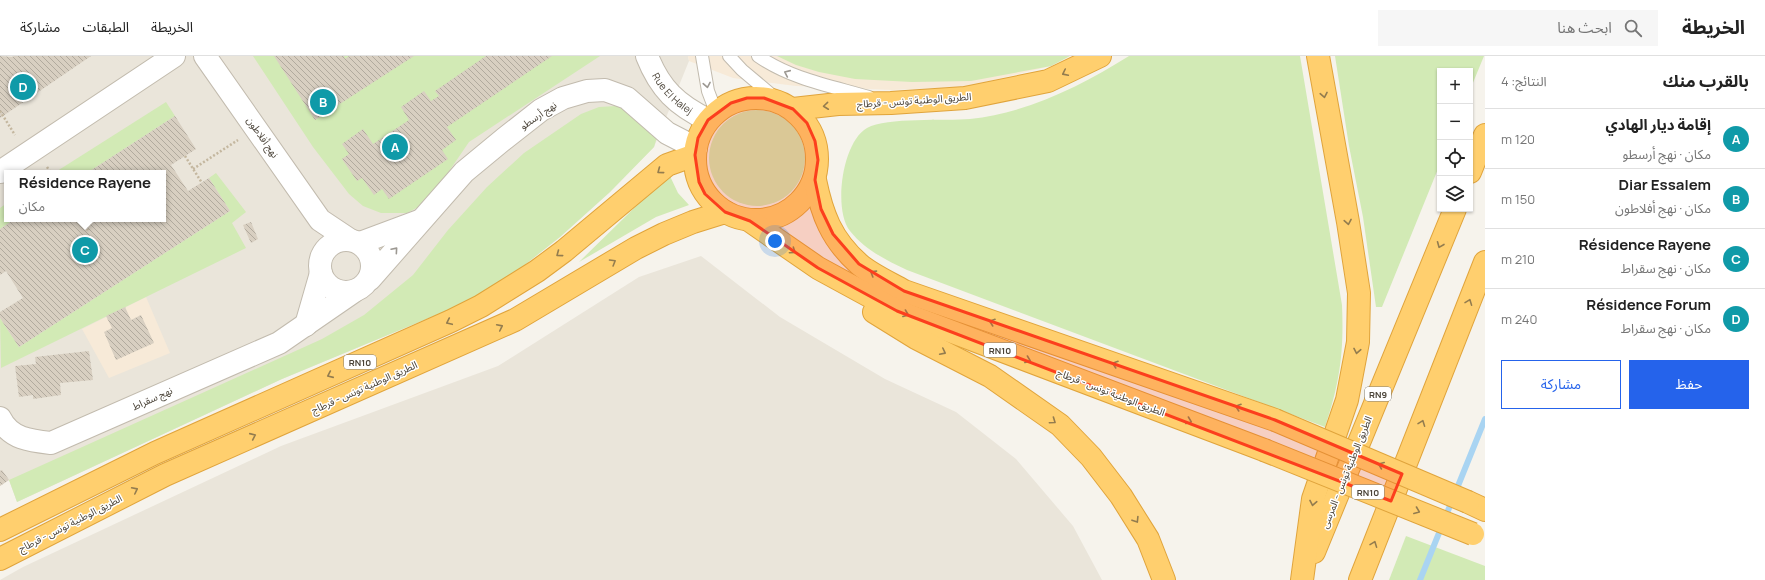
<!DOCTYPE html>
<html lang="ar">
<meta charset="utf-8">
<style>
body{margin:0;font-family:Manrope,"Noto Sans Arabic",sans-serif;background:#f6f6f6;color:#222;direction:rtl}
.controls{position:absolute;right:12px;top:12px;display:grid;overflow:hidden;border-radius:0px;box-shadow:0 1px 3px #0004}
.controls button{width:36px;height:36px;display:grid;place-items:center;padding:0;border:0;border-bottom:1px solid #e0e0e0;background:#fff;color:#222;font:20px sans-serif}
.you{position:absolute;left:775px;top:185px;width:14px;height:14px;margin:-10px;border:3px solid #fff;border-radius:50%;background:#1a73e8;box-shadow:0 0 0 6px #1a73e833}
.badge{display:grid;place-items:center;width:26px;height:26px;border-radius:50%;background:#2563eb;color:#fff;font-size:13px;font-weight:700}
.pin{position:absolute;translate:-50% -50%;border:2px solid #fff;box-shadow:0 1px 4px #0006}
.popup{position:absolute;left:4px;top:114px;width:162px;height:52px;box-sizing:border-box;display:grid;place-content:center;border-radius:0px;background:#fff;filter:drop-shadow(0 1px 3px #0005);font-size:13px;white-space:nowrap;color:#767676}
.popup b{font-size:15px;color:#222}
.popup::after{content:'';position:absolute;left:50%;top:100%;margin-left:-8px;border:8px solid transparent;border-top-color:#fff}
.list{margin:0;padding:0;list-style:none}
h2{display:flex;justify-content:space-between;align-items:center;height:52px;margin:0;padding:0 16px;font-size:17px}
h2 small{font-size:13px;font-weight:400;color:#767676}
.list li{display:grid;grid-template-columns:26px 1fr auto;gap:12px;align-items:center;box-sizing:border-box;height:60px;padding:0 16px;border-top:1px solid #e0e0e0}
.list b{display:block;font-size:15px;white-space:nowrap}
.list p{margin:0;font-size:13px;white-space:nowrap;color:#767676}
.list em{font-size:13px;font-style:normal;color:#767676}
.actions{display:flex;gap:8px;padding:12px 16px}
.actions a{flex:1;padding:9px 0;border:1px solid #2563eb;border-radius:0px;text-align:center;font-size:14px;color:#2563eb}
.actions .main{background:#2563eb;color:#fff}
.icon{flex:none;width:22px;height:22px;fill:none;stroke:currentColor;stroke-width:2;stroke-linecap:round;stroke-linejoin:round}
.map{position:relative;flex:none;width:1485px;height:524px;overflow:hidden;direction:ltr}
header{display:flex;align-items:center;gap:24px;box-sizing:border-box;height:56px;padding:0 20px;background:#fff;border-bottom:1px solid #e0e0e0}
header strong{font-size:19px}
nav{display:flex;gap:22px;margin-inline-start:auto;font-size:14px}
.search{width:280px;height:36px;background:#f6f6f6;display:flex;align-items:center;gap:10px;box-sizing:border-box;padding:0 14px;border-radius:0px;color:#767676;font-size:15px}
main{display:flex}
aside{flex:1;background:#fff}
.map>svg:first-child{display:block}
</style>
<header>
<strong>الخريطة</strong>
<div class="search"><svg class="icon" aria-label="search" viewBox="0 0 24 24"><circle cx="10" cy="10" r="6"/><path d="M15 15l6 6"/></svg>ابحث هنا</div>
<nav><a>الخريطة</a><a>الطبقات</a><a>مشاركة</a></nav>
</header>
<main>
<aside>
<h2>بالقرب منك<small>النتائج: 4</small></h2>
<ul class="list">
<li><span class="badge" style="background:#0f9aa8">A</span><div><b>إقامة ديار الهادي</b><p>مكان · نهج أرسطو</p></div><em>120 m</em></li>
<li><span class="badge" style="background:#0f9aa8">B</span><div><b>Diar Essalem</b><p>مكان · نهج أفلاطون</p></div><em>150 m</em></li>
<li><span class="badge" style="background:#0f9aa8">C</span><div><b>Résidence Rayene</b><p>مكان · نهج سقراط</p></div><em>210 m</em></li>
<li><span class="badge" style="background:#0f9aa8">D</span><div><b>Résidence Forum</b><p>مكان · نهج سقراط</p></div><em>240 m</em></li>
</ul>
<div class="actions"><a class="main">حفظ</a><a>مشاركة</a></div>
</aside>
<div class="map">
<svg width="1485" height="524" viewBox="0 0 1485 524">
<defs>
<pattern id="building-back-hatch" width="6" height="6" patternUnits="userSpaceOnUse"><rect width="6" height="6" fill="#d8cfc1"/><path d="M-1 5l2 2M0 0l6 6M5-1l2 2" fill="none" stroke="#b1aa9e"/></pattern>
</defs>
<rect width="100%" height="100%" fill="#f6f3ec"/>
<g fill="#eae5da" fill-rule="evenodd">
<path d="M0,0H688L689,5L654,91L610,136L560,181L489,237L282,323L17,446L9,424L0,430ZM7,117H163V163H7Z"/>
<polygon points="701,200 780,261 885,323 956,356 1016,403 1073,470 1102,524 0,524 23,511 281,390 498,310 639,221"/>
</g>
<g fill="#f7ead8">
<polygon points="688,0 1070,0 1051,10 965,31 892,34 796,30 733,22 689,5"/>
<polygon points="146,241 170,297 109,322 82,273"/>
</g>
<g fill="#d2eab5">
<polygon points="253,0 600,0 469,86 428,146 407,157 381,157 363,150 349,138 313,91"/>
<polygon points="777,0 1070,0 1051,10 971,25 912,26 855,23 819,16 796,9"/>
<path d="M1129,0H1300L1342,249C1344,296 1340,326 1325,371L907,214C886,204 865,194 850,175C833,154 842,86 867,72C887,61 945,65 970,63C1027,57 1081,30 1129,0Z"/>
<polygon points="1335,0 1484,0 1470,34 1470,15 1440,15 1440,108 1382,251 1376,251 1363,161 1349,90"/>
<polygon points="166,46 175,60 87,117 54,117"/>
<polygon points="616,50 633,55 657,81 654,91 610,136 560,181 489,237 282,323 17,446 9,424 322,283 364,259 413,219 448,174 487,131 524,97 581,58 599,51"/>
<circle cx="757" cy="102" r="48"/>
<polygon points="216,117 246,156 232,167 246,192 1,312 0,262 19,291 230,155 209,122"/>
<polygon points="669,118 678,137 689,149 656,161 579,206"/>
<polygon points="7,147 7,163 15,163 0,173 0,152"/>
<polygon points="1406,480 1485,510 1485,524 1389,524"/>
</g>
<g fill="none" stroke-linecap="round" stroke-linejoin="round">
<polyline stroke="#a9d4f2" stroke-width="6" points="1420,524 1485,363"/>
</g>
<g fill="url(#building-back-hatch)">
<polygon points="0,0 12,1 14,0 91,0 0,62"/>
<polygon points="274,0 344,0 345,3 349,0 414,0 315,64"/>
<polygon points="486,0 552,0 447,71 456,84 442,94 448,103 389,143 382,133 374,139 362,122 357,125 342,103 349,98 342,88 363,73 373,88 409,64 401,51 424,35 431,45 439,40 435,35"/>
<polygon points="175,60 196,93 171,109 188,135 209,122 230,155 19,291 0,262 0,256 23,242 6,215 0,219 0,173 15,163 163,163 163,117 87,117"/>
<polygon points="251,166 258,183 251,187 243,169"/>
<polygon points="125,251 131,264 141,259 154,287 116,304 104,276 112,272 106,260"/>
<polygon points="89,295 93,324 60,327 61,339 33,343 33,339 19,341 15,310 36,308 35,301"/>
<polygon points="2,414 9,424 0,430 0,415"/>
</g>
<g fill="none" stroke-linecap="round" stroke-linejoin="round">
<defs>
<g id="lane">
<polyline points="702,0 708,35 716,56"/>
<polyline points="729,0 742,14 780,46"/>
<path d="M758,0C791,23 831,30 869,41"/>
</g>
<g id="street">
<polyline points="205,0 320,164 350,184"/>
<path id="s1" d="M647,0C660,33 677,49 708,64"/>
<polyline points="0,116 174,0"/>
<circle cx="346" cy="210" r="26"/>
<polyline points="360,187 419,165"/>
<polyline points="370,223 464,116 504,83 541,54 563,42 587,35 605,34 627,42 667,77 696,92"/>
<polyline points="306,269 321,217"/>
<path d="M0,362C10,383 31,385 51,387L279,287L353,236"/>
</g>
<g id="highway">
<circle cx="756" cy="103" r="61"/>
<polyline points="793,53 838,48 891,47 965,42 1048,25 1100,0"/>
<polyline points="1470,116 1485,79"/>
<path d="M815,124C822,158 831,183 859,208C870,218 890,227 904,235L1275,364"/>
<polyline points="750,165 818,212 897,255 1264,394"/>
<polyline points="874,256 916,282 990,320 1060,369 1091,401 1121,440 1148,483 1164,524"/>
<polyline points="1468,446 1485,454"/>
<polyline points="0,474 155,397 451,265 481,250 537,215 564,195 667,109 695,99"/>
<polyline points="1314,496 1455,153"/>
<polyline points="0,503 165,419 515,264 636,192 664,178 693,166 725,156"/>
<polyline points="1302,524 1313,443 1347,344 1358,286 1359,237 1348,166 1318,0"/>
<polyline points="1360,524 1485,206"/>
</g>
</defs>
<use href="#lane" stroke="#c2bbae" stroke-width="14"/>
<use href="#street" stroke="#c2bbae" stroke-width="24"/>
<use href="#highway" stroke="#e0a43c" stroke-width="24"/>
<g stroke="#c4b79f" stroke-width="2.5" stroke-dasharray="2 2" stroke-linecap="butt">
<polyline points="0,55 15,79"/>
<polyline points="185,100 202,127"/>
<polyline points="47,111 51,117"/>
<polyline points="193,113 238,84"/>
<polyline points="81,163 88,174"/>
</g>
<use href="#lane" stroke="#fff" stroke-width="12"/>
<use href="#street" stroke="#fff" stroke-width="22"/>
<use href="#highway" stroke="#ffcf6e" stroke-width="22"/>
<defs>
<g id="highway-bridge">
<polyline points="1275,364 1468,446"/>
<polyline points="1264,394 1473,478"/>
</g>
</defs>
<use href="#highway-bridge" stroke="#e0a43c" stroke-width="24" stroke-linecap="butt"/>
<use href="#highway-bridge" stroke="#ffcf6e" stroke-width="22"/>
</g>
<defs><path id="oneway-chevron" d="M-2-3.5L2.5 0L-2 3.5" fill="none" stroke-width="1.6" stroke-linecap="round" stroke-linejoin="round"/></defs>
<g stroke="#9c9892">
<use href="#oneway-chevron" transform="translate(787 17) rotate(-156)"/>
<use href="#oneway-chevron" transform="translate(707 29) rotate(80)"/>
<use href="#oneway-chevron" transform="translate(395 194) rotate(-49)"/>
</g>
<g stroke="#937c4e">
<use href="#oneway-chevron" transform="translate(1065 17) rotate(154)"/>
<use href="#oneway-chevron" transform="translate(1324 39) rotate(79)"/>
<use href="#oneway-chevron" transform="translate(826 50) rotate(174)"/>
<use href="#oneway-chevron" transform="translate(660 115) rotate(143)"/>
<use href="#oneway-chevron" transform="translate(1348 166) rotate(80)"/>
<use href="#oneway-chevron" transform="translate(1440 189) rotate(112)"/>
<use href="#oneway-chevron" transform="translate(793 195) rotate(34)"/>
<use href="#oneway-chevron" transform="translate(559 198) rotate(143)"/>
<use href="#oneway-chevron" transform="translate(613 206) rotate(-31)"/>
<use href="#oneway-chevron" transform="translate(873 217) rotate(-148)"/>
<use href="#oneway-chevron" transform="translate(1469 246) rotate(-69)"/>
<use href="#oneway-chevron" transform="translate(906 258) rotate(21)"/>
<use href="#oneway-chevron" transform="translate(449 266) rotate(155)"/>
<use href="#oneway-chevron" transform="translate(992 266) rotate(-161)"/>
<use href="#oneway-chevron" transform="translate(500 271) rotate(-26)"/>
<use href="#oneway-chevron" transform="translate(1357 295) rotate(101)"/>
<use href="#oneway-chevron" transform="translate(943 296) rotate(27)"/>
<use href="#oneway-chevron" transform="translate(1028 304) rotate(21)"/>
<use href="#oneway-chevron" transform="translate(1115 308) rotate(-161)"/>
<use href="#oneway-chevron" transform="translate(330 319) rotate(156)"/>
<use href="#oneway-chevron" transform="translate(1238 351) rotate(-161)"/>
<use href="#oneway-chevron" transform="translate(1053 365) rotate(35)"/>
<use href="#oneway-chevron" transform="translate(1189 365) rotate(21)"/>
<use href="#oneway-chevron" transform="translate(1422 367) rotate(-69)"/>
<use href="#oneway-chevron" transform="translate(253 380) rotate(-24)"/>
<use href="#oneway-chevron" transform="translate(1381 409) rotate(-157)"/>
<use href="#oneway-chevron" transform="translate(135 434) rotate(-27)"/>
<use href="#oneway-chevron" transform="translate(1313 447) rotate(101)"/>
<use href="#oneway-chevron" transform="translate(1417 455) rotate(22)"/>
<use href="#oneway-chevron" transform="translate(1136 464) rotate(58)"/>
<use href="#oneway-chevron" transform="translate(1374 488) rotate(-69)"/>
</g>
<path fill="#fc3f1d" fill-opacity="0.2" stroke="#fc3f1d" stroke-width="3" stroke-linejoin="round" d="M747,42H764L793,53L807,67L815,85L818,104L815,124L821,153L833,178L859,208L904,235L1275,364L1402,418L1391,445L897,255L818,212L750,165L725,156L705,138L699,126L695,99L698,82L708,64L731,47Z"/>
<g text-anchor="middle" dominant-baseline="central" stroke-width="3" stroke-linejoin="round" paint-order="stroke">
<g fill="#fff" stroke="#817c74" stroke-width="1">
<rect x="984" y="287" width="32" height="14" rx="3"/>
<rect x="344" y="299" width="32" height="14" rx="3"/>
<rect x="1365" y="331" width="26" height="14" rx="3"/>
<rect x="1352" y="429" width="32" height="14" rx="3"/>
</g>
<g font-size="9" font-weight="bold" fill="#4b4439">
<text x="1000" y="294">RN10</text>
<text x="360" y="306">RN10</text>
<text x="1378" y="338">RN9</text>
<text x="1368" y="436">RN10</text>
</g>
<g font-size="10" fill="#4b4439" stroke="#fff">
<text stroke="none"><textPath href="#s1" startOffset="46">Rue El Halej</textPath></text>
<text transform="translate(914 44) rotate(-4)">الطريق الوطنية تونس - قرطاج</text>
<text transform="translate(538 59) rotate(-34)">نهج أرسطو</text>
<text transform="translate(263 81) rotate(55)">نهج أفلاطون</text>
<text transform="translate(364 331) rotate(-24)">الطريق الوطنية تونس - قرطاج</text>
<text transform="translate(1111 336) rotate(21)">الطريق الوطنية تونس - قرطاج</text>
<text transform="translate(152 342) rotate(-24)">نهج سقراط</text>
<text transform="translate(1346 416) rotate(-68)">الطريق الوطنية تونس - المرسى</text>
<text transform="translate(70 467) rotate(-27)">الطريق الوطنية تونس - قرطاج</text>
</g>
</g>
</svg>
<div class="controls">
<button>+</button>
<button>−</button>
<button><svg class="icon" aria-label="locate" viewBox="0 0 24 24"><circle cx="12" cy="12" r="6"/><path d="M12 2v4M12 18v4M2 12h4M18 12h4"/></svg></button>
<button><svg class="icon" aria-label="layers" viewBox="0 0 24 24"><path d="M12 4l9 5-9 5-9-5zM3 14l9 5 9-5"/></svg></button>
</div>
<div class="you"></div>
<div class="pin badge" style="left:395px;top:91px;background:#0f9aa8">A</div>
<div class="pin badge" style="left:323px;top:46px;background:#0f9aa8">B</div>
<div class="pin badge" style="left:85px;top:194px;background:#0f9aa8">C</div>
<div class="popup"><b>Résidence Rayene</b>مكان</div>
<div class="pin badge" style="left:23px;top:31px;background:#0f9aa8">D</div>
</div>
</main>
